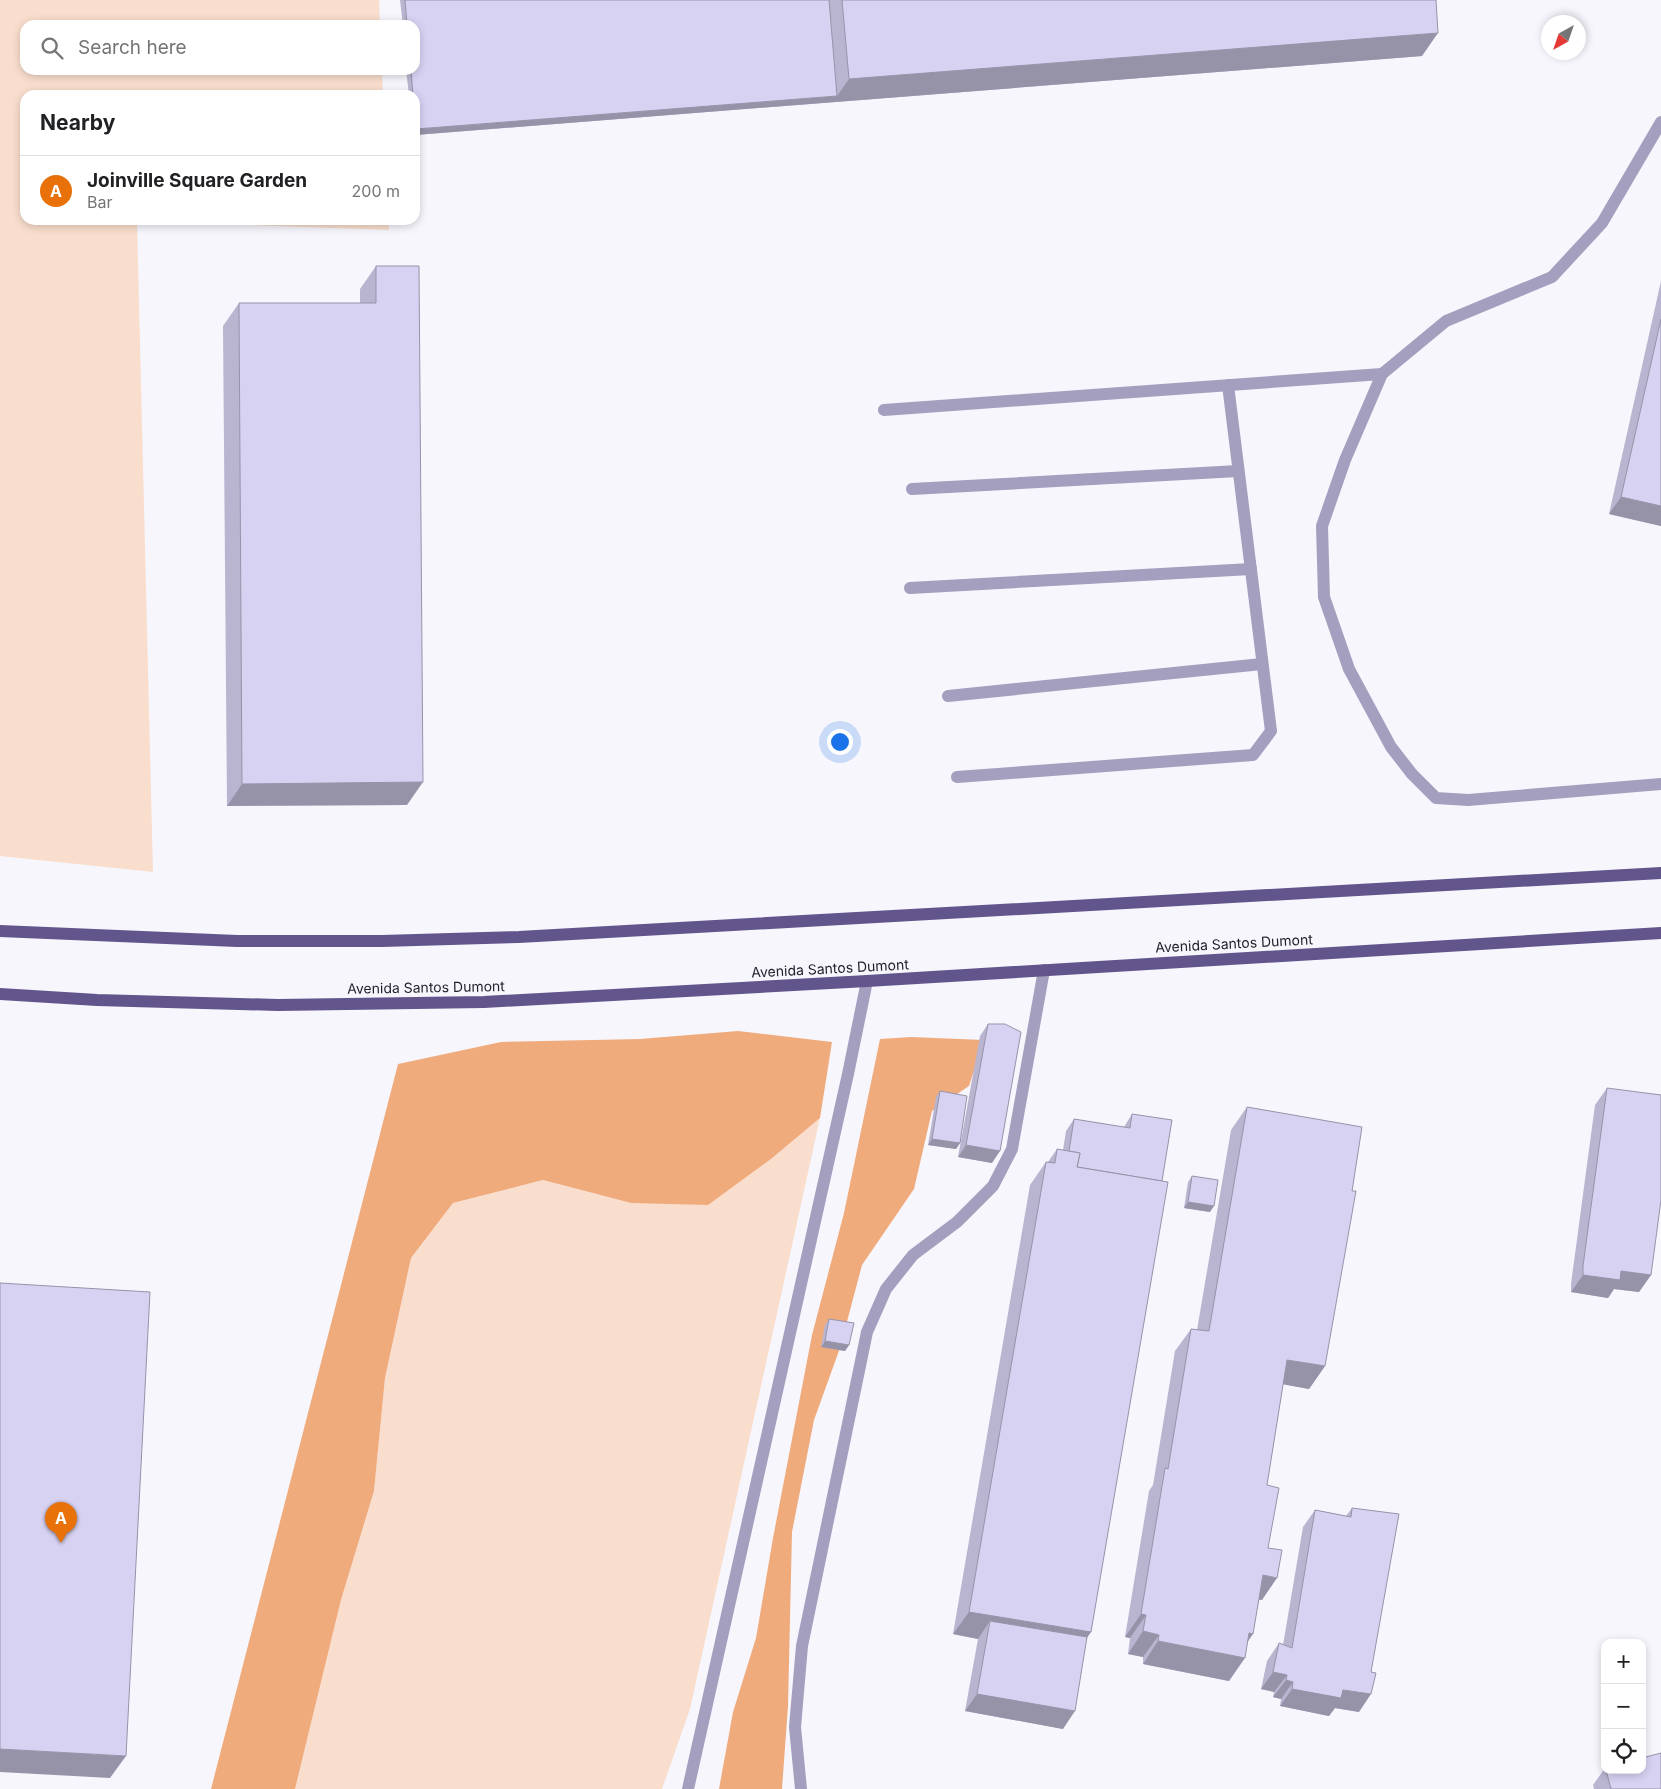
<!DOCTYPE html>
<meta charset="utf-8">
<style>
body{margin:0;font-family:Inter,sans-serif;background:#f2f2f2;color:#202124}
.controls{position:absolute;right:15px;bottom:15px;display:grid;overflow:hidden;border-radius:10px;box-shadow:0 2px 8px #0003}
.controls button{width:45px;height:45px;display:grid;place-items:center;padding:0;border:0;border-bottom:1px solid #e0e0e0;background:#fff;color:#202124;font:25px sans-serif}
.compass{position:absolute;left:1541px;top:15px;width:45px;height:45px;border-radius:50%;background:#fff;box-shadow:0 2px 8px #0003;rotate:220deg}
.you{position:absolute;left:839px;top:741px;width:18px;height:18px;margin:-12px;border:4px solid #fff;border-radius:50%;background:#1a73e8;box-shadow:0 0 0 8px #1a73e833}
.badge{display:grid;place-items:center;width:32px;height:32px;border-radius:50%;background:#7c3aed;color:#fff;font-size:16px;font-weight:700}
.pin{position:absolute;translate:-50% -41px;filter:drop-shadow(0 1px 2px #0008)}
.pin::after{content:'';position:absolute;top:26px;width:18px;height:15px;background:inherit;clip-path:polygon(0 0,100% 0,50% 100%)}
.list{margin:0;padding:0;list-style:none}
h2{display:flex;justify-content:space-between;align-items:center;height:65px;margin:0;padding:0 20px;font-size:21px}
h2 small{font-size:16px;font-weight:400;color:#757577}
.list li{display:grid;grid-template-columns:32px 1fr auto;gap:15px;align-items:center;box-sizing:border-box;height:70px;padding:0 20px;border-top:1px solid #e0e0e0}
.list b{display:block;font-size:19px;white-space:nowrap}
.list p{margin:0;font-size:16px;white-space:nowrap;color:#757577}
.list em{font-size:16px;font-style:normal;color:#757577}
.icon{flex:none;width:28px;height:28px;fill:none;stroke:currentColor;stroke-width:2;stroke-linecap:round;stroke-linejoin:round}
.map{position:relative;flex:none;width:1661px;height:1789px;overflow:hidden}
.search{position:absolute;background:#fff;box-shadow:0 2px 8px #0003;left:20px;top:20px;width:400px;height:55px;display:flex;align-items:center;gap:12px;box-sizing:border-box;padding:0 18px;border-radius:15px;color:#757577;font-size:19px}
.panel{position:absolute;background:#fff;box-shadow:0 2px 8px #0003;left:20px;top:90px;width:400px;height:135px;border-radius:15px}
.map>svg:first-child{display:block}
</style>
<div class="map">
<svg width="1661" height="1789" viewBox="0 0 1661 1789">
<rect width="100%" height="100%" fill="#f7f6fd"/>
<g fill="#f9decd">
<polygon points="0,0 379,0 380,25 25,25 25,70 382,70 383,95 25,95 25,220 389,220 389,230 137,221 153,872 0,856"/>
<polygon points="820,1118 690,1709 662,1789 295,1789 341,1600 374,1491 385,1378 411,1258 453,1203 543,1180 631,1203 771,1159"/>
</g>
<g fill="#f0ab7d">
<polygon points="738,1031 832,1042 820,1118 771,1159 708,1205 631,1203 543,1180 453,1203 411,1258 385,1378 374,1491 341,1600 295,1789 211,1789 398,1064 501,1042 640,1039"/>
<polygon points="911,1037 984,1040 969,1086 932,1111 914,1189 862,1265 840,1348 814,1420 792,1532 788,1706 782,1789 719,1789 733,1712 756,1638 773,1538 812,1335 844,1213 880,1039"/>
</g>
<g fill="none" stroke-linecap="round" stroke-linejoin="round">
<g stroke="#a49fbe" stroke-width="12">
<polyline points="1661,122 1602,223 1552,277 1446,321 1382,374 1345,460 1322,526 1324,597 1349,669 1391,747 1412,774 1436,798 1468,800 1661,784"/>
<polyline points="884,410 1382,374"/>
<polyline points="912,489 1238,471"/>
<polyline points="910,588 1251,569"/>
<polyline points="948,696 1262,664"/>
<polyline points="957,777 1253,755 1271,731 1228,385"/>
<polyline points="688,1789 848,1074 867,981"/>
<polyline points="801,1789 795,1727 802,1646 867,1332 886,1289 913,1255 957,1222 993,1186 1012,1149 1044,970"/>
</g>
<g stroke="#62558b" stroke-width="12">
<polyline points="0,931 237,941 382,941 519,937 1661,873"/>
<polyline points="0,994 97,1000 278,1005 484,1002 867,981 1661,933"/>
</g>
</g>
<g fill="#b9b5d0">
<polygon points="400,0 1436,0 1422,56 415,135 415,95 409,95 406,70 415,70 415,25 403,25"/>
<polygon points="376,266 407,805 227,806 223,326 239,303 360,303 360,289"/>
<polygon points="1661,281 1661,526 1609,514"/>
<polygon points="988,1024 992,1163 958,1157 980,1036"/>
<polygon points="1607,1088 1651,1275 1639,1292 1614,1289 1608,1298 1571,1292 1571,1284 1595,1105"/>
<polygon points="940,1091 960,1143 956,1149 928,1145 936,1097"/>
<polygon points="1247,1107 1325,1366 1309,1389 1283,1384 1267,1485 1268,1548 1262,1600 1259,1600 1247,1642 1229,1681 1143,1664 1143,1657 1128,1654 1130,1638 1125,1637 1149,1491 1153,1485 1175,1351 1191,1329 1197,1330 1231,1130"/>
<polygon points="1132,1114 1162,1181 1091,1632 1087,1637 1063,1729 965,1711 978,1639 953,1634 1030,1185 1046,1162 1048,1162 1057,1149 1063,1150 1066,1131 1074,1119 1124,1127"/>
<polygon points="1192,1176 1210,1212 1184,1208 1188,1182"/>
<polygon points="829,1319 849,1345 845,1351 821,1347 825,1325"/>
<polygon points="1352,1508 1359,1712 1335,1708 1329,1716 1280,1706 1281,1699 1273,1697 1274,1692 1261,1689 1267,1661 1279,1643 1283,1645 1303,1527 1315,1510 1346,1516"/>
<polygon points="1605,1768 1605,1770 1642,1770 1661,1789 1594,1789 1593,1785"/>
</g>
<g fill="#9693a9">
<polygon points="1438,33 1422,56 415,135 415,131 416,129 837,96 849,79"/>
<polygon points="1621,497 1661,506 1661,526 1609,514"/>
<polygon points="423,782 407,805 227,806 242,784"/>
<polygon points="932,1139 960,1143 956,1149 928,1145"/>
<polygon points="966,1145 1000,1151 992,1163 958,1157"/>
<polygon points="1188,1202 1214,1206 1210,1212 1184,1208"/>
<polygon points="1621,1271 1651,1275 1639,1292 1614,1289 1608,1298 1571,1292 1583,1275"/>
<polygon points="825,1341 849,1345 845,1351 821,1347"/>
<polygon points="1287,1360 1325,1366 1309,1389 1271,1382"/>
<polygon points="1263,1575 1277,1578 1262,1600 1247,1597"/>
<polygon points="969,1612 1091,1632 1075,1655 990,1621 978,1639 953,1634"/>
<polygon points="1141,1614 1146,1615 1130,1638 1125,1637"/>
<polygon points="1143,1631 1159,1635 1143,1657 1128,1654"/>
<polygon points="1249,1633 1253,1634 1238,1656"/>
<polygon points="1158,1641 1245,1658 1229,1681 1143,1664"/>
<polygon points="1273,1672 1287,1675 1274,1692 1261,1689"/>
<polygon points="1286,1680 1293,1682 1281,1699 1273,1697"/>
<polygon points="1292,1689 1343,1690 1371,1694 1359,1712 1335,1708 1329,1716 1280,1706"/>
<polygon points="977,1694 1075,1711 1063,1729 965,1711"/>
<polygon points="0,1749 126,1756 110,1778 0,1772"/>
</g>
<g fill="#d7d2f2" stroke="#9693a9">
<polygon points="405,0 829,0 837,96 416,129 415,116 415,95 413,95 411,70 415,70 415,25 407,25"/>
<polygon points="842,0 1436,0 1438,33 849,79"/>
<polygon points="376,266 419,266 423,782 242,784 239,303 376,303"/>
<polygon points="1661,319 1661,506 1621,497"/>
<polygon points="988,1024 1005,1024 1021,1032 1000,1151 966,1145"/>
<polygon points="1607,1088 1661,1095 1661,1200 1651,1275 1621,1271 1620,1280 1583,1275 1583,1266"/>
<polygon points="940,1091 967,1096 960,1143 932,1139"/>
<polygon points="1247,1107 1362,1127 1352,1191 1356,1191 1325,1366 1287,1360 1267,1485 1279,1488 1268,1548 1282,1550 1277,1578 1263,1575 1253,1634 1249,1633 1245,1658 1158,1641 1159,1635 1143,1631 1146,1615 1141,1614 1165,1468 1168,1469 1191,1329 1209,1331"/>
<polygon points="1132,1114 1172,1120 1162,1181 1077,1167 1080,1153 1069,1151 1074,1119 1130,1128"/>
<polygon points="1057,1149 1080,1153 1077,1167 1168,1182 1091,1632 969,1612 1046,1162 1055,1163"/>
<polygon points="1192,1176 1218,1180 1214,1206 1188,1202"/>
<polygon points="0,1283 150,1292 126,1756 0,1749"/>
<polygon points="829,1319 854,1323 849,1345 825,1341"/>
<polygon points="1352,1508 1399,1514 1371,1672 1376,1673 1371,1694 1343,1690 1341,1698 1292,1689 1293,1682 1286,1680 1287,1675 1273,1672 1279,1643 1292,1648 1315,1510 1351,1517"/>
<polygon points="990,1621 1087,1637 1075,1711 977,1694"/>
<polygon points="1661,1753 1661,1789 1611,1789 1606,1770 1642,1770 1642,1758"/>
</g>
<g text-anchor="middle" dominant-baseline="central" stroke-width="5" stroke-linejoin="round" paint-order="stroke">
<g font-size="14" fill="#211e2a" stroke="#f7f6fd">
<text transform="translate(1234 943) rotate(-3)">Avenida Santos Dumont</text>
<text transform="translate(830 968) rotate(-3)">Avenida Santos Dumont</text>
<text transform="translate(426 987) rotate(-1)">Avenida Santos Dumont</text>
</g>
</g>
</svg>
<div class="controls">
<button>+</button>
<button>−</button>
<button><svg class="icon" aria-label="locate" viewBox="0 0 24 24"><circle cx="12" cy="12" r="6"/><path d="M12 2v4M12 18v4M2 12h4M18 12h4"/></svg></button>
</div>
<svg class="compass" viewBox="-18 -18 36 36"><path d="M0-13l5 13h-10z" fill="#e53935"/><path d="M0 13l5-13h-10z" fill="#757577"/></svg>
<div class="you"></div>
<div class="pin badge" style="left:61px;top:1543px;background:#e8710a">A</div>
<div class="search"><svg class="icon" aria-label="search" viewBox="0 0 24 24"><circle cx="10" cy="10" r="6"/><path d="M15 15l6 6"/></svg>Search here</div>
<section class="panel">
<h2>Nearby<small></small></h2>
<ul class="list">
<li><span class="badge" style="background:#e8710a">A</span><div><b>Joinville Square Garden</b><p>Bar</p></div><em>200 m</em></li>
</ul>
</section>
</div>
